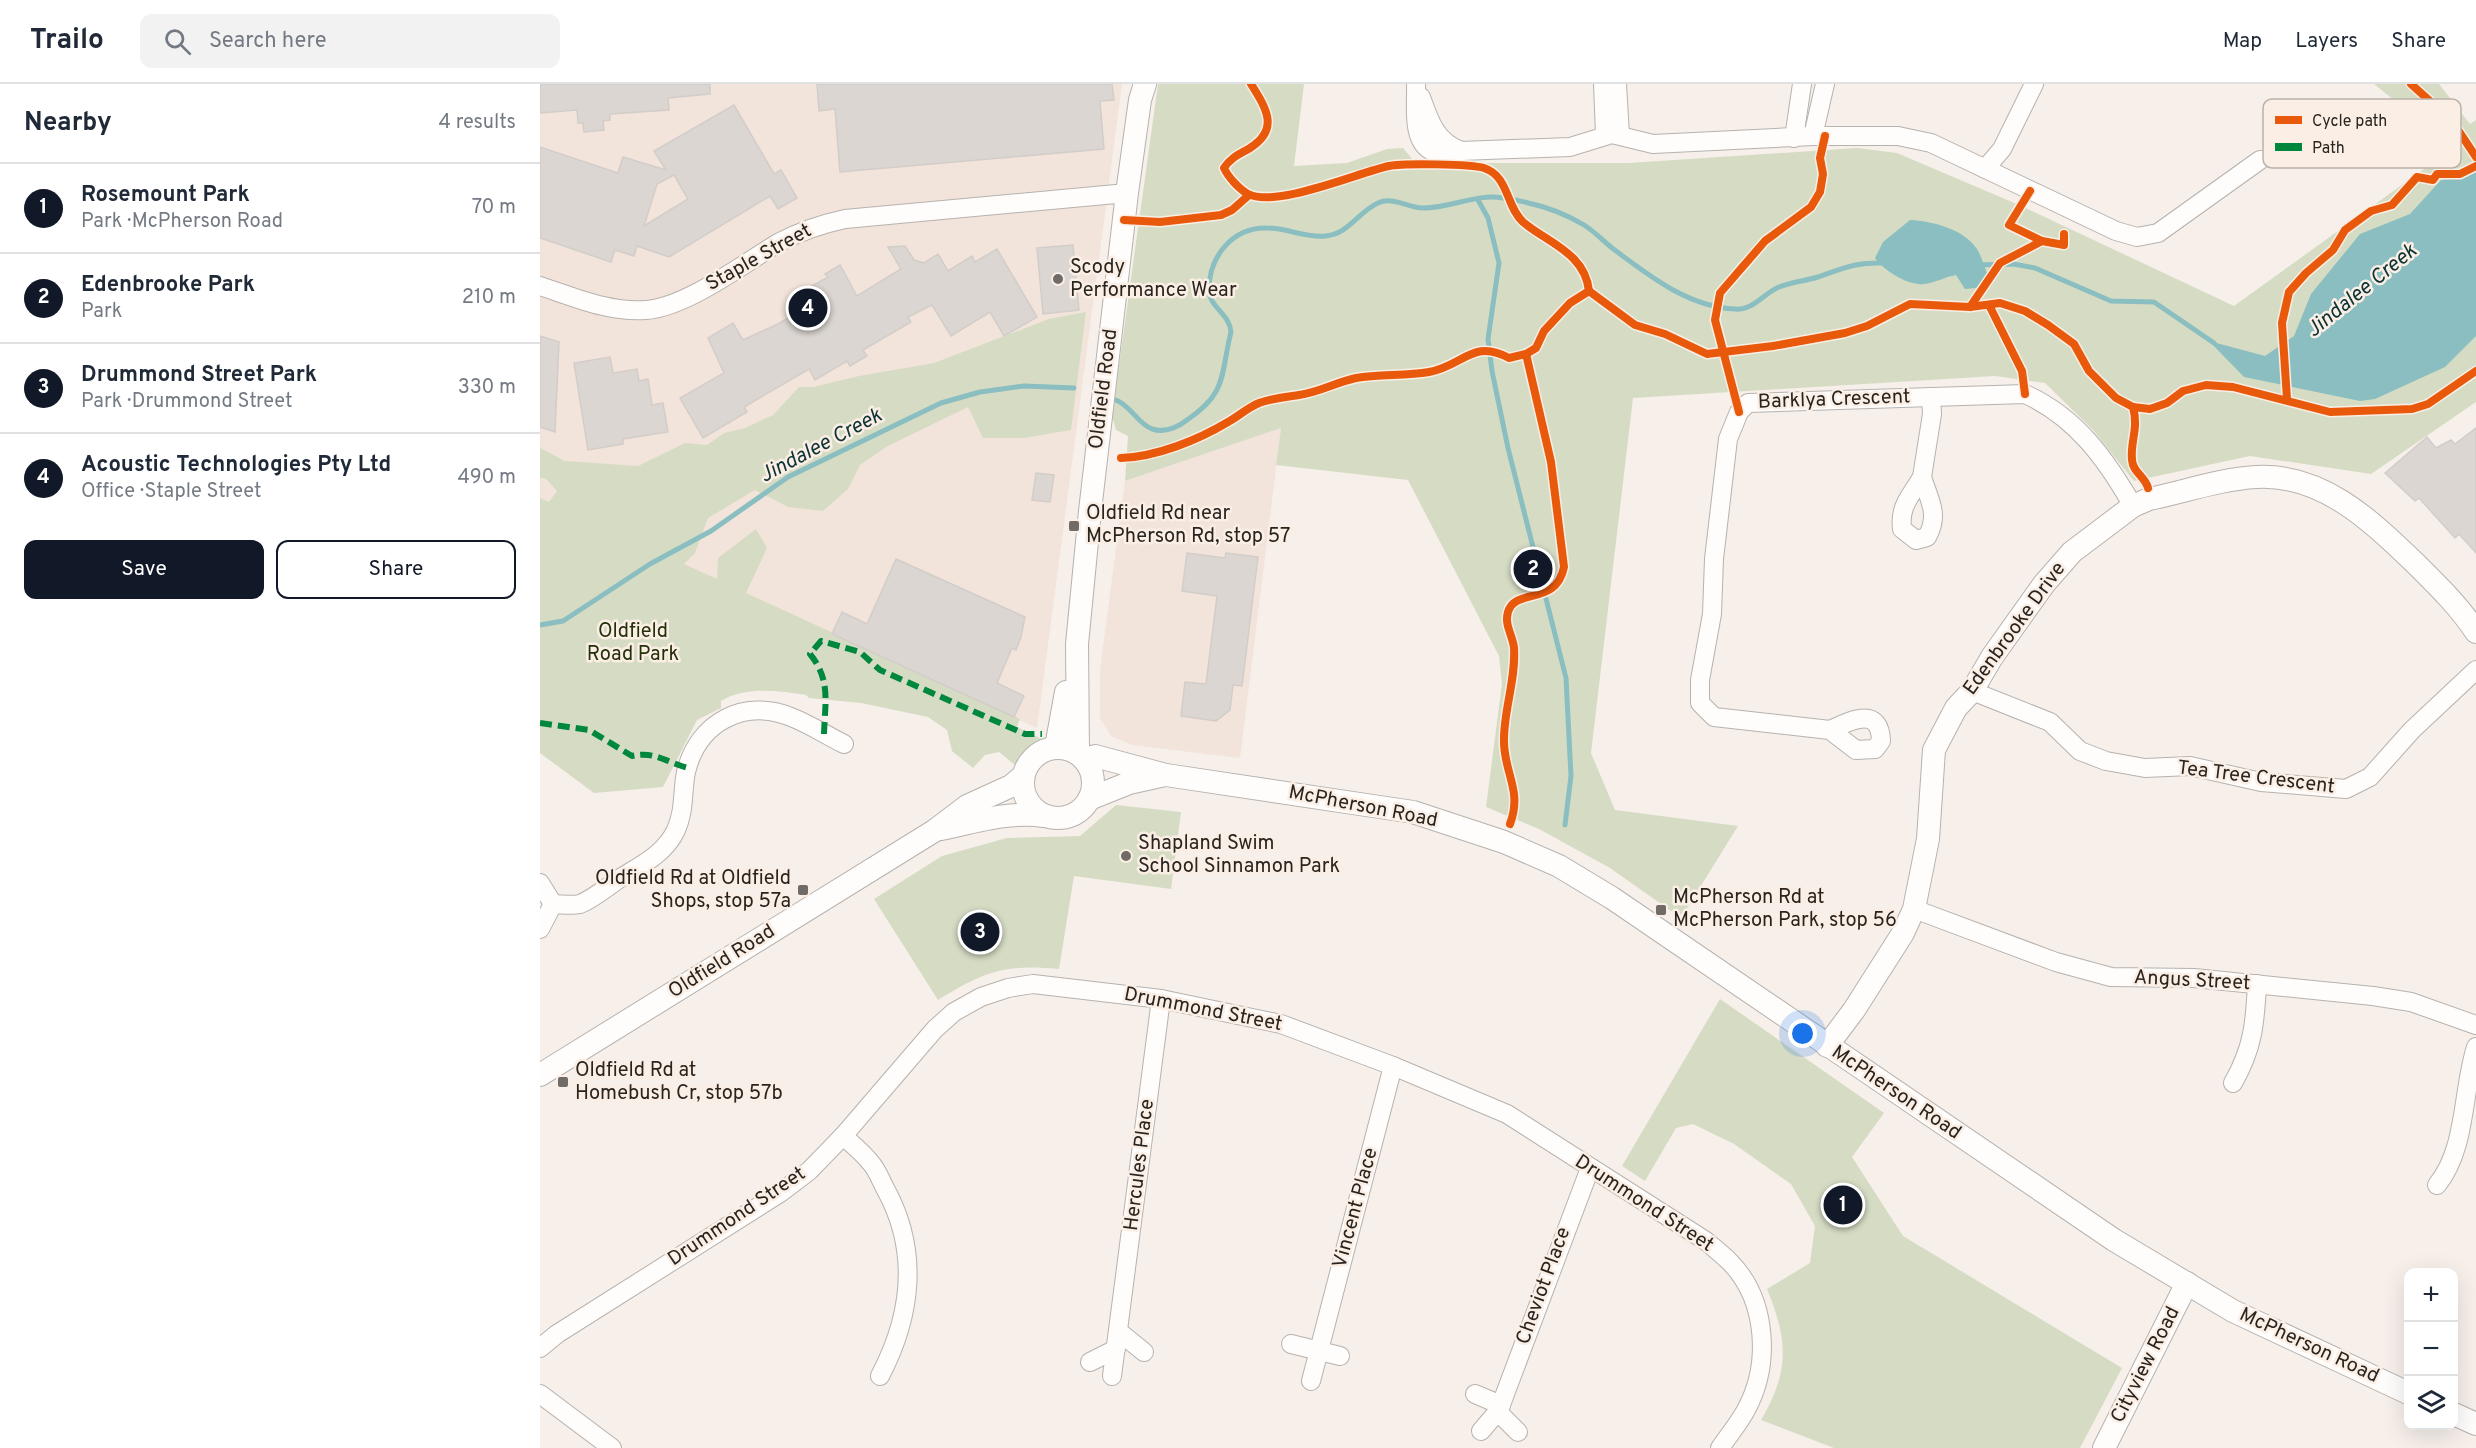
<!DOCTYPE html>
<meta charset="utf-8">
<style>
body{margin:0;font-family:Overpass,sans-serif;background:#f2f2f3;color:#1f2937}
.controls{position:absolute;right:18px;bottom:18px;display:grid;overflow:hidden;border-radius:12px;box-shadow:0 6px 24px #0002}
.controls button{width:54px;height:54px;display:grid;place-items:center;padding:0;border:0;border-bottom:2px solid #e0e1e3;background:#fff;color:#1f2937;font:30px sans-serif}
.you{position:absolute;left:1263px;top:950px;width:21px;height:21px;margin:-15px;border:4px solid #fff;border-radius:50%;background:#1a73e8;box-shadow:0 0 0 9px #1a73e833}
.badge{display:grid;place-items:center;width:39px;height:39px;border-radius:50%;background:#111827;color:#fff;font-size:20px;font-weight:700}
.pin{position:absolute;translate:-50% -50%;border:3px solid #fff;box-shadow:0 2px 6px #0006}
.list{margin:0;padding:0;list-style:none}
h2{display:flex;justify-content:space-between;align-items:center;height:78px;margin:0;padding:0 24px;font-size:26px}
h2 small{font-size:20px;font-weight:400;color:#747a83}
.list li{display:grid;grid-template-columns:39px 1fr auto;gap:18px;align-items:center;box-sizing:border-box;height:90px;padding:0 24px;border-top:2px solid #e0e1e3}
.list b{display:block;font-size:22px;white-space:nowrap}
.list p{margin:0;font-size:20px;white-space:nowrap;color:#747a83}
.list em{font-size:20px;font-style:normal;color:#747a83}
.actions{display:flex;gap:12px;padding:18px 24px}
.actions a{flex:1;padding:14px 0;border:2px solid #111827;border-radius:12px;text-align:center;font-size:21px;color:#111827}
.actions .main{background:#111827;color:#fff}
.icon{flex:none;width:33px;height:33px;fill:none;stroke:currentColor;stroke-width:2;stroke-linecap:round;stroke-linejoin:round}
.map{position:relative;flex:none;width:1936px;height:1364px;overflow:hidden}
header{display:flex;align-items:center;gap:36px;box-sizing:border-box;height:84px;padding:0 30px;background:#fff;border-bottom:2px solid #e0e1e3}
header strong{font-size:28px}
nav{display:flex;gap:33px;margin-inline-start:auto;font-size:21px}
.search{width:420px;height:54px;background:#f2f2f3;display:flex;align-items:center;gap:15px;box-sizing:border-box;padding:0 21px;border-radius:12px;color:#747a83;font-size:22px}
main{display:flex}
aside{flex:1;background:#fff}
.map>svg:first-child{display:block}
</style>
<header>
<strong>Trailo</strong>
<div class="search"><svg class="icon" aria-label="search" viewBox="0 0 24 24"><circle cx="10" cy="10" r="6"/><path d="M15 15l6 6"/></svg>Search here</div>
<nav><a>Map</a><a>Layers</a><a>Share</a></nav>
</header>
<main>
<aside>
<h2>Nearby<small>4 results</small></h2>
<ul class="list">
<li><span class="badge">1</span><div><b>Rosemount Park</b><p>Park · McPherson Road</p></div><em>70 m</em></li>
<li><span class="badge">2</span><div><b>Edenbrooke Park</b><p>Park</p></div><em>210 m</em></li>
<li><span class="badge">3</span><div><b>Drummond Street Park</b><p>Park · Drummond Street</p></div><em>330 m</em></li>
<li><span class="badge">4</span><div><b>Acoustic Technologies Pty Ltd</b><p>Office · Staple Street</p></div><em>490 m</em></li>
</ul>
<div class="actions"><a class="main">Save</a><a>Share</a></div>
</aside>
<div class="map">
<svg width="1936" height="1364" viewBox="0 0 1936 1364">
<rect width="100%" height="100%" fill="#f6efea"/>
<g fill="#f2e4da">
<polygon points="0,0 582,0 497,644 0,414"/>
<polygon points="741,344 700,674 592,661 571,652 560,634 560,586 585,397"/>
</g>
<g fill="#d6dcc4">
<polygon points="618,0 764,0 754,82 807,79 847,65 863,64 873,76 925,79 1089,79 1317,64 1357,69 1479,121 1694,222 1913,64 1834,0 1899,0 1930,40 1936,36 1936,318 1831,390 1710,372 1594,397 1553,346 1505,299 1455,292 1093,314 1051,669 1075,726 1198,742 1141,834 1070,784 999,745 946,723 962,600 959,572 868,396 736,381 741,344 585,397 588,352 576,346 572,332"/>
<path d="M546,228L531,346L484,354H443L428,323L346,363L320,381L308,405L283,427L248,423L215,406L168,434L155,469L144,480L177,495L178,474L216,445L227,464L206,509L480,635L477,643L504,656L481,686L459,668L445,671L433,684L412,667L407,646L388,633L321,619L269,614L266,611C238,607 206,602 181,617V624L157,636L123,703L54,709L0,669V414L9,418L17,407L6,395L0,394V364L25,377L98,382L145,359L167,361L184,349L205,344L233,331L259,303H273L319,292L394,279L509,235Z"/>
<path d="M576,721L641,728L631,805L534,792L519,885C464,880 445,887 398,916L334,815L402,772L467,754L540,752Z"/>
<path d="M1180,915L1344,1029L1312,1073L1363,1152L1582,1284L1540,1364H1294L1221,1336C1250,1287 1248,1256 1227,1205L1270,1179L1275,1142L1251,1100L1194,1060L1153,1040L1136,1044L1105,1097L1082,1082Z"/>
</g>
<g fill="#8abec0">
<polygon points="1936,88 1936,252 1905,283 1835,315 1820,317 1704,293 1669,257 1725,272 1754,252 1771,210 1820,150 1870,130 1901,96"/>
<path d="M1370,136C1392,137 1424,145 1437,165C1442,173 1444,183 1448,191L1436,204L1425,205L1416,191C1405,193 1394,199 1384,200C1368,202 1343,186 1335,174L1343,158Z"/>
</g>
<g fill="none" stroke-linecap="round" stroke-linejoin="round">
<g stroke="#8abec0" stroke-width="5">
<polyline points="938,116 948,134 959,179 948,255 952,287 968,364 1026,594 1031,692 1025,741"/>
<polyline points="1437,181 1473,180 1495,184 1571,217 1614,218 1674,259"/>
<path d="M576,316C591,322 598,340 612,345C625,349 638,343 647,336C688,308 680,292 691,248C690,230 669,223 669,206C669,172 693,143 727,144C747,144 766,154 785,152C809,150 818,128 838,119C853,112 868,124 882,124C909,125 936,109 963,114C990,118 1020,126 1044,141C1054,147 1062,156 1072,164C1108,191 1148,223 1195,225C1213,227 1224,209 1239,203C1251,198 1265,197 1278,193C1304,184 1315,178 1344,179"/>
<polyline points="0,541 23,537 110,480 171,447 248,393 401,319 440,308 484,302 534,304"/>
</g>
</g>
<g fill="#dbd6d2" stroke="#d3cdca" stroke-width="1.5" fill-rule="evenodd">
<polygon points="0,0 170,0 170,10 128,14 129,26 70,30 70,36 63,37 64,46 44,48 43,39 38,39 37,26 0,29"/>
<polygon points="277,0 572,0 574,16 560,17 564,65 300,88 295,25 279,27"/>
<path d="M194,21L234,90L241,86L257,114L238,125L230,112L129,173L97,162L94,172L75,166L71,178L0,154V63L78,89L83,73L126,86L114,67ZM134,91L148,115L104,142L117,100Z"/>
<polygon points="533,161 539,226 503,230 497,164"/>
<polygon points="365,162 374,176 384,179 398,170 408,187 432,172 435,178 457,165 497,233 464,252 450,228 411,252 392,221 368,233 371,238 323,266 327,272 310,282 307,277 275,296 269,285 204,323 207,328 163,354 140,314 184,289 168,254 193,239 203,256 238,240 267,223 264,216 269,213 265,206 288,193 285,190 300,181 317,212 361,185 348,163"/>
<polygon points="0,252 19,258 15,348 0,343"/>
<polygon points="70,273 73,289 97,285 99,297 108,295 112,321 123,319 128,348 83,355 83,360 48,366 34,279"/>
<polygon points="1936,344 1936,469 1919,450 1915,454 1879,414 1875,417 1845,389 1887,353 1896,364 1911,356 1915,360"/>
<polygon points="496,389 514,391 510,418 492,416"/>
<polygon points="647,469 685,474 686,469 718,473 702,602 693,601 690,626 676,637 641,632 645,598 666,600 677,512 642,507"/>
<polygon points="356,475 485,533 481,553 476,566 472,564 457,599 484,612 474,633 292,550 302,528 327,540"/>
</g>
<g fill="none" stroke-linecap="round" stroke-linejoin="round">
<defs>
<g id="minor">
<path d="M876,0C877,20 870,59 894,68L1030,63L1072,50L1113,60L1273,52H1358L1391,59L1576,147L1597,153L1618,149L1720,76"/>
<polyline points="1063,0 1065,51"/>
<polyline points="1077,0 1080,51"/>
<path d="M881,13C889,36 896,59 922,67"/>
<polyline points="1273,52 1285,0"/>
<polyline points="1254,54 1262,0"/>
<polyline points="1445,85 1462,65 1494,0"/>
<path d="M0,202C34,213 70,229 106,226C147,223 204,179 240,158C261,147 282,140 305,135L587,109"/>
<path d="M1382,393C1389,416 1400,430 1387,453L1376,456L1362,445C1359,422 1371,412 1382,393Z"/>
<polyline points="1382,393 1392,330 1391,313"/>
<polyline points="1432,607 1510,638 1540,667 1566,677 1605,684 1650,682 1721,698 1806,705 1830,693 1872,646 1936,586"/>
<path d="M1290,646C1310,637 1340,621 1341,657L1335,665L1316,666L1290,646L1174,633L1160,619V596L1172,530L1174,475L1188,355L1199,328L1208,319L1485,310C1536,333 1566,375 1593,422"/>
<polyline points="0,799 13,820"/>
<polyline points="1374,825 1516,878 1571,893 1654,894 1833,912 1871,918 1936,941"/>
<path d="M0,845L13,820C21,820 32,822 40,820C53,815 67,803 79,795C101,781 125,770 136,746C145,726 142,707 146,688C158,638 204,614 251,633C269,640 286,651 304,660"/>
<path d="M1693,999C1713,964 1715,940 1717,900"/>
<path d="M303,1052C312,1060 322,1068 330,1078C337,1085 341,1097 346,1106C379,1167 372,1231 340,1292"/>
<path d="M1897,1101C1927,1064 1922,1007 1936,963"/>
<polyline points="578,1247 604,1268"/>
<polyline points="751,1260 800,1272"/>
<path d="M0,1264L17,1250L240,1109L269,1087L303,1052L395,945L414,928L441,913L468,904L493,900L621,915L741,940L853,982L967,1030L1166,1157C1174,1164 1183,1171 1190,1178C1227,1216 1231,1280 1206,1326C1199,1339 1189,1351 1180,1364"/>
<polyline points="550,1278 576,1265"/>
<polyline points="572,1292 621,915"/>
<polyline points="771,1297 853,982"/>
<polyline points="0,1310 72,1364"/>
<polyline points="935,1310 961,1321"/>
<polyline points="958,1328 978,1348"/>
<polyline points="941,1347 959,1326 1050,1084"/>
</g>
<g id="tertiary">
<polyline points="516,663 526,608"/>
<circle cx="518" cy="699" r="35"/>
<polyline points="538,669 537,560 550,427 587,109 600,16 605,0"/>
<polyline points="544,675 555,672 626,691 873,728 964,758 1019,782 1072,814 1574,1156 1693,1227 1868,1309"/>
<polyline points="549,715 589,699 625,691"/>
<path d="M401,745C435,738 469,727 504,732"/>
<path d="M1287,962L1314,926L1363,849L1374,825L1388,755L1394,666L1416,624L1432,607L1452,573L1504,500L1532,468L1593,422L1609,415C1643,408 1681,395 1716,393C1783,389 1832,438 1876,480C1898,502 1919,522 1936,548"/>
<polyline points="0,991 394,747 427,722 471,702 483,692"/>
<polyline points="1914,1330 1936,1340"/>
<polyline points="1564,1364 1647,1199"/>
</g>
</defs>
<use href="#minor" stroke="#b7b2ae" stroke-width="20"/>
<use href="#tertiary" stroke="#b7b2ae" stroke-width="24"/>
<use href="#minor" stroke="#fefdfc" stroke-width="18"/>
<use href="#tertiary" stroke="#fefdfc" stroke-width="22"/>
<g stroke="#00873e" stroke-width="6" stroke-dasharray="12 6" stroke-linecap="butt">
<path d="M0,639L49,646L92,672C116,667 125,678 148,684"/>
<path d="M284,650C285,618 291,596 270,570L281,557L320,568L340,586L485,650H502"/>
</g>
<defs>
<g id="cycleway">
<path d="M711,0C726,24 740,45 710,64C700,70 690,74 684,84C688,93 699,105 708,110C737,124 817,89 849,82C863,79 931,80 944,84C969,92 966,123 983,138C1008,159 1045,169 1049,207"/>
<polyline points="1871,0 1912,37 1936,73"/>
<polyline points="1490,107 1469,141 1502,157"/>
<polyline points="584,136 620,138 681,131 692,126 709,111"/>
<polyline points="1049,207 1095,241 1125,250 1167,270 1233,262 1305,249 1327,242 1370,220 1430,223 1460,219 1485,227 1508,241 1534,260 1549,287 1576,314 1593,323 1610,325 1627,319 1643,307 1666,301 1693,303 1790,328 1872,325 1888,320 1936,287"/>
<polyline points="1449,221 1482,287 1485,310"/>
<polyline points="1430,223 1460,179 1502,157 1524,161 1524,150"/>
<polyline points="1747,315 1742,239 1749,208 1766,189 1793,166 1805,146 1831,127 1852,121 1877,93 1893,96 1897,90 1920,90 1936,82"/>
<path d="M1593,323C1599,345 1590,357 1592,376C1593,389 1605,392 1608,404"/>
<polyline points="1199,328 1175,236 1180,209 1225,157 1271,123 1280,108 1283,90 1280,74 1285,52"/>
<path d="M581,374C616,373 658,356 688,338C699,332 707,324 719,319C733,314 745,313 759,311C779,308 797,298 816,294C840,290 865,292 889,288C923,282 933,254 969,274L986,270L996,264L1004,247L1030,219L1049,207"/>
<path d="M970,740C983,706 963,688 964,655C964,625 976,595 974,564C973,552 964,541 968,528C975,503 1016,523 1024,483L1011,378L986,270"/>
</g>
</defs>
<use href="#cycleway" stroke="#fbeee5" stroke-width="11"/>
<use href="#cycleway" stroke="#e8590c" stroke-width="8"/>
</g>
<g fill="#706b67" stroke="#fbeee5" stroke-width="2">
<circle cx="518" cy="195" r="6"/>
<rect x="528" y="436" width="12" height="12" rx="3"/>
<circle cx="586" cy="772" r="6"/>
<rect x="257" y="800" width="12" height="12" rx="3"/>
<rect x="1115" y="820" width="12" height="12" rx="3"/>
<rect x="17" y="992" width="12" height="12" rx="3"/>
</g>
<g text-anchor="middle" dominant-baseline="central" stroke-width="5" stroke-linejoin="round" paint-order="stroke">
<g font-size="20" fill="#282420" stroke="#fbeee5">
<text transform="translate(219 174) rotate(-29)">Staple Street</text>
<text transform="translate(564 305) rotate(-83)">Oldfield Road</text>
<text transform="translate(1294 316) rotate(-2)">Barklya Crescent</text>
<text transform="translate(1475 545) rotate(-54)">Edenbrooke Drive</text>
<text transform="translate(1716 694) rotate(7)">Tea Tree Crescent</text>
<text transform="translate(823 723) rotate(11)">McPherson Road</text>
<text transform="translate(182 878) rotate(-32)">Oldfield Road</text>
<text transform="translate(1652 897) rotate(3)">Angus Street</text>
<text transform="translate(663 926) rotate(11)">Drummond Street</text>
<text transform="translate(1356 1009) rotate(34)">McPherson Road</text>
<text transform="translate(600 1081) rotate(-83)">Hercules Place</text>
<text transform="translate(1104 1120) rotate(33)">Drummond Street</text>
<text transform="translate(816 1124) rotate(-75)">Vincent Place</text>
<text transform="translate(197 1133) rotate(-34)">Drummond Street</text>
<text transform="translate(1004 1202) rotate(-70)">Cheviot Place</text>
<text transform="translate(1769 1262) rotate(25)">McPherson Road</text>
<text transform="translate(1606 1281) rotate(-63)">Cityview Road</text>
</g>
<g font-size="20" fill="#282420" stroke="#fbeee5" text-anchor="start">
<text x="530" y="184">Scody<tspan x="530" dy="23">Performance Wear</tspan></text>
<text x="546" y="430">Oldfield Rd near<tspan x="546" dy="23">McPherson Rd, stop 57</tspan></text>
<text x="598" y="760">Shapland Swim<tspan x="598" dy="23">School Sinnamon Park</tspan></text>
<text x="251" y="795" text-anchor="end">Oldfield Rd at Oldfield<tspan x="251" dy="23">Shops, stop 57a</tspan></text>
<text x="1133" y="814">McPherson Rd at<tspan x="1133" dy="23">McPherson Park, stop 56</tspan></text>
<text x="35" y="987">Oldfield Rd at<tspan x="35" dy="23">Homebush Cr, stop 57b</tspan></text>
</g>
<g font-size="20" fill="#223108" stroke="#fbeee5">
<text x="93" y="548">Oldfield<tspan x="93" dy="23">Road Park</tspan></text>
</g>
<g font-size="21" font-style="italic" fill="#0b3335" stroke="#fbeee5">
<text transform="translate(1822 207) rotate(-39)">Jindalee Creek</text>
<text transform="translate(281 362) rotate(-28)">Jindalee Creek</text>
</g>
</g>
<rect x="1723" y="15" width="198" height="69" rx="9" fill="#fbeee5" stroke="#bcb1aa" stroke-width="1.5"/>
<rect x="1735" y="32" width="27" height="8" fill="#e8590c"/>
<rect x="1735" y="59" width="27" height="8" fill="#00873e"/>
<g font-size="16" fill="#282420">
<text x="1772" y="42">Cycle path</text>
<text x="1772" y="69">Path</text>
</g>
</svg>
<div class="controls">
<button>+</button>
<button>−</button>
<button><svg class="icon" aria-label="layers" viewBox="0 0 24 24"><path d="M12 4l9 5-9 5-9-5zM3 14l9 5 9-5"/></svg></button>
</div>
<div class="you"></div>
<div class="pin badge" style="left:1303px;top:1121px">1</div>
<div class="pin badge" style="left:993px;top:485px">2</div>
<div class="pin badge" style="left:440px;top:848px">3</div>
<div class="pin badge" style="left:268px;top:224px">4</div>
</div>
</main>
